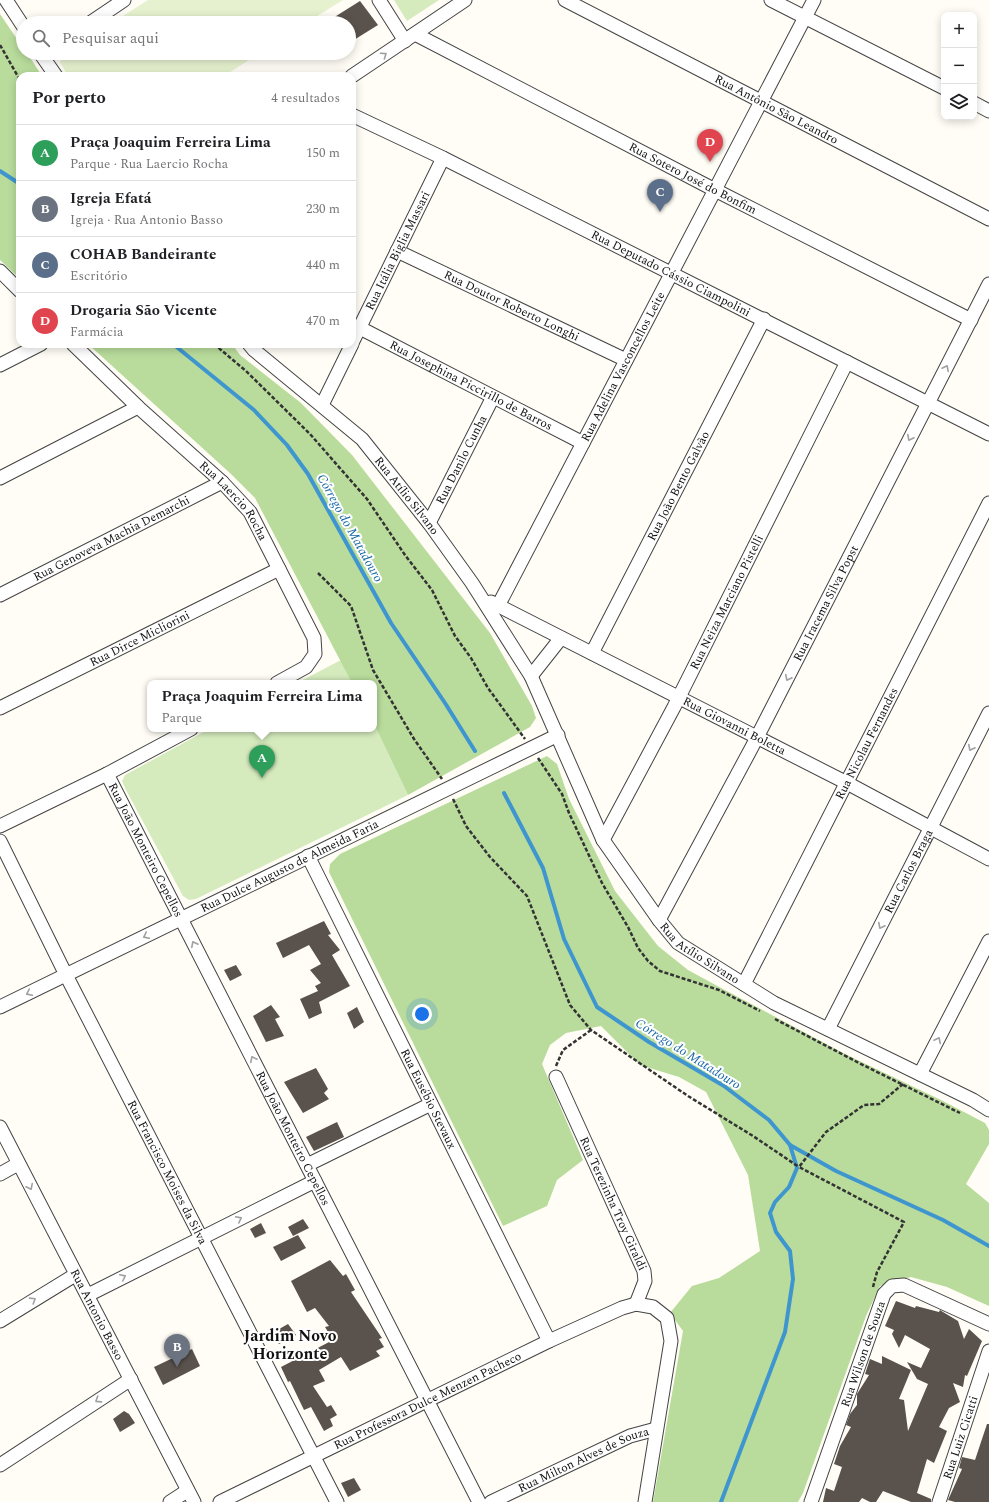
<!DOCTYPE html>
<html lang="pt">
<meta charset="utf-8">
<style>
body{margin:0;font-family:Spectral,serif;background:#f6f6f6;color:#202124}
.controls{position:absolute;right:12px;top:12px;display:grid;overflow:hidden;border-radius:8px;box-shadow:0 2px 10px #0003}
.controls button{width:36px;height:36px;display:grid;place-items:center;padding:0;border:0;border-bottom:1px solid #e0e0e0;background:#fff;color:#202124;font:20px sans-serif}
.you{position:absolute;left:422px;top:1014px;width:14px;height:14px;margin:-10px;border:3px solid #fff;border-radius:50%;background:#1a73e8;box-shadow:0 0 0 6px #1a73e833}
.badge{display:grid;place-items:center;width:26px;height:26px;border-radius:50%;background:#0f766e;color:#fff;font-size:13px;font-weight:700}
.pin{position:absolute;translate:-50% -33px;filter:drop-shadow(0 1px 2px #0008)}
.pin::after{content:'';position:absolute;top:21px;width:14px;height:12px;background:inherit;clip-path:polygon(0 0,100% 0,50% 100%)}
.popup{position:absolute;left:147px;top:680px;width:230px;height:52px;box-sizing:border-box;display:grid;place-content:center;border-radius:8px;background:#fff;filter:drop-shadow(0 1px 3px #0005);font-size:13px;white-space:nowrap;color:#757577}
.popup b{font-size:15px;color:#202124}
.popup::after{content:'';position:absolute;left:50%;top:100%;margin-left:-8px;border:8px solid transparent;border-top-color:#fff}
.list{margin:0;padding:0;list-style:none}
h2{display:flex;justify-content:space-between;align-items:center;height:52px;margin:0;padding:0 16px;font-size:17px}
h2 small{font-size:13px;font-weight:400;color:#757577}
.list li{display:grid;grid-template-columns:26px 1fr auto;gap:12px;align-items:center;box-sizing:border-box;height:56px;padding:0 16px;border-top:1px solid #e0e0e0}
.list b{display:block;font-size:15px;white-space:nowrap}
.list p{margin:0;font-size:13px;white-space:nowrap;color:#757577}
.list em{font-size:13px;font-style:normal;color:#757577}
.icon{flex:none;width:22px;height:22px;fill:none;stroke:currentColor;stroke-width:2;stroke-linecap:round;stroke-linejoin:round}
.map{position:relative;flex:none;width:989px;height:1502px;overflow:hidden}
.search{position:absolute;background:#fff;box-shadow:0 2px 10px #0003;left:16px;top:16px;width:340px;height:44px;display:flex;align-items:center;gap:10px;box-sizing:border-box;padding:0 14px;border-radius:22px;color:#757577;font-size:15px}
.panel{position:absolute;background:#fff;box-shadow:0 2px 10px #0003;left:16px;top:72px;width:340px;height:276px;border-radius:12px}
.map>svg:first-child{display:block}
</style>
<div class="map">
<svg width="989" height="1502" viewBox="0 0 989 1502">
<rect width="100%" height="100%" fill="#fffdf5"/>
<g fill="#d5ebbd">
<polygon points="394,0 439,0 407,21"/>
<polygon points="341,660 352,683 297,683"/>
<polygon points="374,724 408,795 196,899 189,900 183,896 126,790 122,781 125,775 209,729 374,729"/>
</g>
<g fill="#b9dc9c">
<polygon points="0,14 23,48 23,53 27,53 42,76 20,76 20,279 0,260"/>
<polygon points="88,344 232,344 240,355 301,403 352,455 490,633 532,706 536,718 530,727 408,795 374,724 374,683 352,683 255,498 231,474"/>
<polygon points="547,756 557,764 569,799 615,891 658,946 688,970 723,989 843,1053 943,1101 985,1123 989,1130 989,1144 966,1184 989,1203 989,1306 947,1287 911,1277 880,1286 866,1316 803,1493 798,1502 653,1502 683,1331 670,1313 692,1286 719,1278 760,1251 748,1175 706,1092 679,1077 640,1065 601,1026 566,1033 550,1045 542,1064 583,1160 557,1180 547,1206 503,1226 329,872 330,864 340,854"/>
</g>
<g fill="#e6f2cf">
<polygon points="148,0 343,0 306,23 112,23"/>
<polygon points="65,53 260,53 224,76 68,76 60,62"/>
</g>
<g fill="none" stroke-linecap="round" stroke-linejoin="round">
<g stroke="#3f96cf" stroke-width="4">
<polyline points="0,171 20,184"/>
<polyline points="173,344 254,410 287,445 308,474 391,623 445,703 475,751"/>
<polyline points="504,793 543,868 564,939 597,1007 649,1042 724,1086 769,1120 790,1145 836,1171 943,1220 989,1246"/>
<polyline points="721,1502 785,1332 793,1279 790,1251 776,1232 770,1213 775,1202 789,1187 797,1168 790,1145"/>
</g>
</g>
<g fill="#5a524d">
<polygon points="360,1 378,25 349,43 349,23 325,23"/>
<polygon points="324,921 331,934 328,935 340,950 332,955 350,986 319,1002 322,1013 309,1019 300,999 318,991 315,986 321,983 310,970 321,964 309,945 283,958 276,943"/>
<polygon points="236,965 242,975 230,981 224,970"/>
<polygon points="271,1005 280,1017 275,1019 284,1036 266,1042 253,1016"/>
<polygon points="357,1007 364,1022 354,1029 347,1013"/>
<polygon points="316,1068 328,1089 324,1093 329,1099 303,1113 284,1082"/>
<polygon points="337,1122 344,1137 314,1151 306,1137"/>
<polygon points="303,1219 309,1228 293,1236 288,1227"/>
<polygon points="261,1223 266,1233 255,1238 250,1229"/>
<polygon points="298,1235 306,1248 281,1261 273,1247"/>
<polygon points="330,1260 343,1276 346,1274 355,1290 351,1292 382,1338 379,1339 384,1347 376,1351 380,1356 350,1371 341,1357 319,1370 325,1381 313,1386 327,1407 331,1405 337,1415 330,1419 333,1426 324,1431 311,1407 304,1410 290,1381 288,1382 281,1367 333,1340 325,1327 329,1326 315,1308 307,1312 291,1281"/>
<polygon points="896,1301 915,1308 916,1306 939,1312 940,1310 943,1312 958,1321 964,1339 969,1329 982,1341 967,1376 965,1375 963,1387 953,1383 960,1402 949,1408 939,1427 947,1431 934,1463 927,1459 917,1493 931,1499 931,1502 911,1502 883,1491 876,1502 870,1502 862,1498 859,1502 823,1502 826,1488 834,1491 842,1467 834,1464 840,1446 851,1427 846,1425 850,1414 857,1405 857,1394 869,1375 865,1374 870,1359 882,1364 882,1356 911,1370 899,1399 904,1400 908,1431 928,1384 917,1379 907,1362 921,1368 930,1349 905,1335 899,1348 892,1334 894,1330 885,1326"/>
<polygon points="288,1324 296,1335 279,1344 272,1333"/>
<polygon points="192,1349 200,1366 163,1385 154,1367"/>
<polygon points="124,1411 129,1414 135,1423 120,1432 113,1419"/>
<polygon points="987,1424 989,1424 989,1502 955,1502 948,1500 962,1469 959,1468 962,1457 975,1460"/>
<polygon points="354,1478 361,1490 348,1497 341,1483"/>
</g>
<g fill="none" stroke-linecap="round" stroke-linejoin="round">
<defs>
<g id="minor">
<polyline points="6,0 23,26"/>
<polyline points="379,0 405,41"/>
<path id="s1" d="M565,0L989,219"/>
<polyline points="771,0 944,88"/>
<polyline points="90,23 124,0"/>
<path id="s2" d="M415,34L715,190L971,320"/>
<polyline points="40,53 56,76"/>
<polyline points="352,76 465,0"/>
<polyline points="974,103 989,111"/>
<path id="s3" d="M352,115L443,158L989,434"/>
<path id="s4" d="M397,251L626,360"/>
<polyline points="0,271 20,291"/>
<path id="s5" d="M360,328L583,443"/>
<path id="s6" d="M352,343L443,158"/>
<path id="s7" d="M73,344L138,407L222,482L250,512L314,638L315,654L306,667L277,683"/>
<path id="s8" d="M249,344L254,350L362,439L429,523L472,583L531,676L603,840L659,920L678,943L774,1003L973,1100L989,1110"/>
<polyline points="0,365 41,344"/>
<polyline points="322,405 352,344"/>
<polyline points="0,478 138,407"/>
<path id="s9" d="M429,523L493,397"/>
<path id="s10" d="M0,595L222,482"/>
<path id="s11" d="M491,602L847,783L989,859"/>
<path id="s12" d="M498,606L814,0"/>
<path id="s13" d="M592,653L764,319"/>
<polyline points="531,676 561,638"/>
<path id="s14" d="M0,708L279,569"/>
<path id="s15" d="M107,774L479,1502"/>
<polyline points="0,826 107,774 191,729"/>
<path id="s16" d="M603,840L674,707L847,362"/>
<path id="s17" d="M0,841L66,975L337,1502"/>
<path id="s18" d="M308,856L549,1341"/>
<path id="s19" d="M659,920L752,747L989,284"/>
<path id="s20" d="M744,984L989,503"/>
<path id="s21" d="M0,1007L558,735"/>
<path id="s22" d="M828,1029L989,713"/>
<polyline points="920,1074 989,941"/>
<path id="s23" d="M556,1077L644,1271L645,1281L636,1304"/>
<path id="s24" d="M0,1127L194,1502"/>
<polyline points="307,1165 431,1104"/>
<polyline points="0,1174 18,1164"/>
<polyline points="88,1295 315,1181"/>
<polyline points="0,1321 75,1275"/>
<polyline points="0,1465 131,1379"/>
<polyline points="170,1502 187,1491"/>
<path id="s25" d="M220,1502L549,1341L622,1308L636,1304L653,1307L667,1318L671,1341L645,1502"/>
<path id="s26" d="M491,1502L630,1436L656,1429"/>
<path id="s27" d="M811,1502L884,1294L892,1286L904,1285L989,1324"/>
<path id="s28" d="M939,1502L989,1351"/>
</g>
</defs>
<use href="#minor" stroke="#444" stroke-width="15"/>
<g stroke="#333" stroke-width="2.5" stroke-dasharray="4 2" stroke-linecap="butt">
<polyline points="0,45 20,80"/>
<polyline points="214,344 246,371 310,434 367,499 405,555 432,590 455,636 471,658 488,688 525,739"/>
<polyline points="318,573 351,606 373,670 414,739 442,779"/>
<polyline points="538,758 562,794 569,813 602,883 628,927 638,948 648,961 660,971 719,990 760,1011"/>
<polyline points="453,799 466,826 490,857 527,896 570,1005 591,1030 688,1096 753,1136 799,1167"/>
<polyline points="775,1019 859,1063 960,1113"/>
<polyline points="556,1066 563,1050 591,1030"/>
<polyline points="873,1287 877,1272 904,1222 799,1167 826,1132 864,1105 879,1104 903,1084"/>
</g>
<use href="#minor" stroke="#fff" stroke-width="13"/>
</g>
<defs><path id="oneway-chevron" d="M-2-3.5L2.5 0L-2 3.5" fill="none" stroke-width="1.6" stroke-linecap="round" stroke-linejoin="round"/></defs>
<g stroke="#a0a0a0">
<use href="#oneway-chevron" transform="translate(384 55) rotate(-34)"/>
<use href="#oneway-chevron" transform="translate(946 368) rotate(-63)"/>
<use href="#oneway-chevron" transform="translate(910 438) rotate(117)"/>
<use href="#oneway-chevron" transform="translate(788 678) rotate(117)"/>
<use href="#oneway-chevron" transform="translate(971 748) rotate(117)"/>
<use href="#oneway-chevron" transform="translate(881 926) rotate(117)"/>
<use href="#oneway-chevron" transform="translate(146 936) rotate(154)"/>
<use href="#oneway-chevron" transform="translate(194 944) rotate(-117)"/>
<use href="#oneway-chevron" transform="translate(29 993) rotate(154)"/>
<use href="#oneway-chevron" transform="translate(938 1040) rotate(-63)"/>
<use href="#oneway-chevron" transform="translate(253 1059) rotate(-117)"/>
<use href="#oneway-chevron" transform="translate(30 1187) rotate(63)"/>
<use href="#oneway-chevron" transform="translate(239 1219) rotate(-27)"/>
<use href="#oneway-chevron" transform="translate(123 1277) rotate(-26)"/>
<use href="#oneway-chevron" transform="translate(33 1300) rotate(-32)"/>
<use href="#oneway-chevron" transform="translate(98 1400) rotate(147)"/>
</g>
<g text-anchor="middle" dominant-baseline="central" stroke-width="4" stroke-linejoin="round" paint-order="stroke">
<g font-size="12" fill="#111" stroke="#fff">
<text stroke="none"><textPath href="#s1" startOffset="238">Rua Antônio São Leandro</textPath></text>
<text stroke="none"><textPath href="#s2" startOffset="313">Rua Sotero José do Bonfim</textPath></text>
<text stroke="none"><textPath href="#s6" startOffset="103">Rua Itália Biglia Massari</textPath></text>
<text stroke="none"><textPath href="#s3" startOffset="356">Rua Deputado Cássio Ciampolini</textPath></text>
<text stroke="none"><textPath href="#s4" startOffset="127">Rua Doutor Roberto Longhi</textPath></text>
<text stroke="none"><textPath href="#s12" startOffset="270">Rua Adelina Vasconcellos Leite</textPath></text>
<text stroke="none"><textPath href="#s5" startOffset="125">Rua Josephina Piccirillo de Barros</textPath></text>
<text stroke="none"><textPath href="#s9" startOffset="71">Rua Danilo Cunha</textPath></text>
<text stroke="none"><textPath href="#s13" startOffset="188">Rua João Bento Galvão</textPath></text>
<text stroke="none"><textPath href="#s8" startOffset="220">Rua Atílio Silvano</textPath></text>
<text stroke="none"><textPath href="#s7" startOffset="225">Rua Laercio Rocha</textPath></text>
<text stroke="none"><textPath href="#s10" startOffset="125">Rua Genoveva Machia Demarchi</textPath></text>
<text stroke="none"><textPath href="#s16" startOffset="268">Rua Neiza Marciano Pistelli</textPath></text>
<text stroke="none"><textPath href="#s19" startOffset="358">Rua Iracema Silva Popst</textPath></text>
<text stroke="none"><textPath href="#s14" startOffset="156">Rua Dirce Micliorini</textPath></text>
<text stroke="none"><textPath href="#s11" startOffset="273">Rua Giovanni Boletta</textPath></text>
<text stroke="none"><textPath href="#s20" startOffset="270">Rua Nicolau Fernandes</textPath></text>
<text stroke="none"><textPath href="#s15" startOffset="85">Rua João Monteiro Cepellos</textPath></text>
<text stroke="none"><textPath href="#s21" startOffset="322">Rua Dulce Augusto de Almeida Faria</textPath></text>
<text stroke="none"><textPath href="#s22" startOffset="177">Rua Carlos Braga</textPath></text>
<text stroke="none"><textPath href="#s8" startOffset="769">Rua Atílio Silvano</textPath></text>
<text stroke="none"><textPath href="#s18" startOffset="271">Rua Eusébio Stevaux</textPath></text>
<text stroke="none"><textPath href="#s15" startOffset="409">Rua João Monteiro Cepellos</textPath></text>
<text stroke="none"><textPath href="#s17" startOffset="371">Rua Francisco Moises da Silva</textPath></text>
<text stroke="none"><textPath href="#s23" startOffset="139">Rua Terezinha Troy Giraldi</textPath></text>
<text stroke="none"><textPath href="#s24" startOffset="211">Rua Antonio Basso</textPath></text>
<text stroke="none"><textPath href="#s27" startOffset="157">Rua Wilson de Souza</textPath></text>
<text stroke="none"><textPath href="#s25" startOffset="231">Rua Professora Dulce Menzen Pacheco</textPath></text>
<text stroke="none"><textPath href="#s28" startOffset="68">Rua Luiz Cicatti</textPath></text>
<text stroke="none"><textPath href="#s26" startOffset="102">Rua Milton Alves de Souza</textPath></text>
</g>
<g font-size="13" font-style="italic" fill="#1768a6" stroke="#fff">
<text transform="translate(350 528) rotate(61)">Córrego do Matadouro</text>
<text transform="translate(688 1054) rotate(32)">Córrego do Matadouro</text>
</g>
<g font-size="16" font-weight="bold" fill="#111" stroke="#fff">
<text x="290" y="1336">Jardim Novo<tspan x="290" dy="18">Horizonte</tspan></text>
</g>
</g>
</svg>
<div class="controls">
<button>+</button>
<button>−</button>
<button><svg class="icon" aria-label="layers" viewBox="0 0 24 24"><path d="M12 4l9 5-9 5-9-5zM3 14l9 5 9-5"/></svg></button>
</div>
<div class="you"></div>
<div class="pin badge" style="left:262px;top:778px;background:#2e9e5b">A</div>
<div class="popup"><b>Praça Joaquim Ferreira Lima</b>Parque</div>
<div class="pin badge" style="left:177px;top:1367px;background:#6b7280">B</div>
<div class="pin badge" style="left:660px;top:212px;background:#5c6f8a">C</div>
<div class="pin badge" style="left:710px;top:162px;background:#e0444e">D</div>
<div class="search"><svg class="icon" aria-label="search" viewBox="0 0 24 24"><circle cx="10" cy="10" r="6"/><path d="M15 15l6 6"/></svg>Pesquisar aqui</div>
<section class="panel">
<h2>Por perto<small>4 resultados</small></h2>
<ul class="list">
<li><span class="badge" style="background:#2e9e5b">A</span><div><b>Praça Joaquim Ferreira Lima</b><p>Parque · Rua Laercio Rocha</p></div><em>150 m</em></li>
<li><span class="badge" style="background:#6b7280">B</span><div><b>Igreja Efatá</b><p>Igreja · Rua Antonio Basso</p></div><em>230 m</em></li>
<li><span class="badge" style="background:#5c6f8a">C</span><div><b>COHAB Bandeirante</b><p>Escritório</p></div><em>440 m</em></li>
<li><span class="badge" style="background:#e0444e">D</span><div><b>Drogaria São Vicente</b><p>Farmácia</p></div><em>470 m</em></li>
</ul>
</section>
</div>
